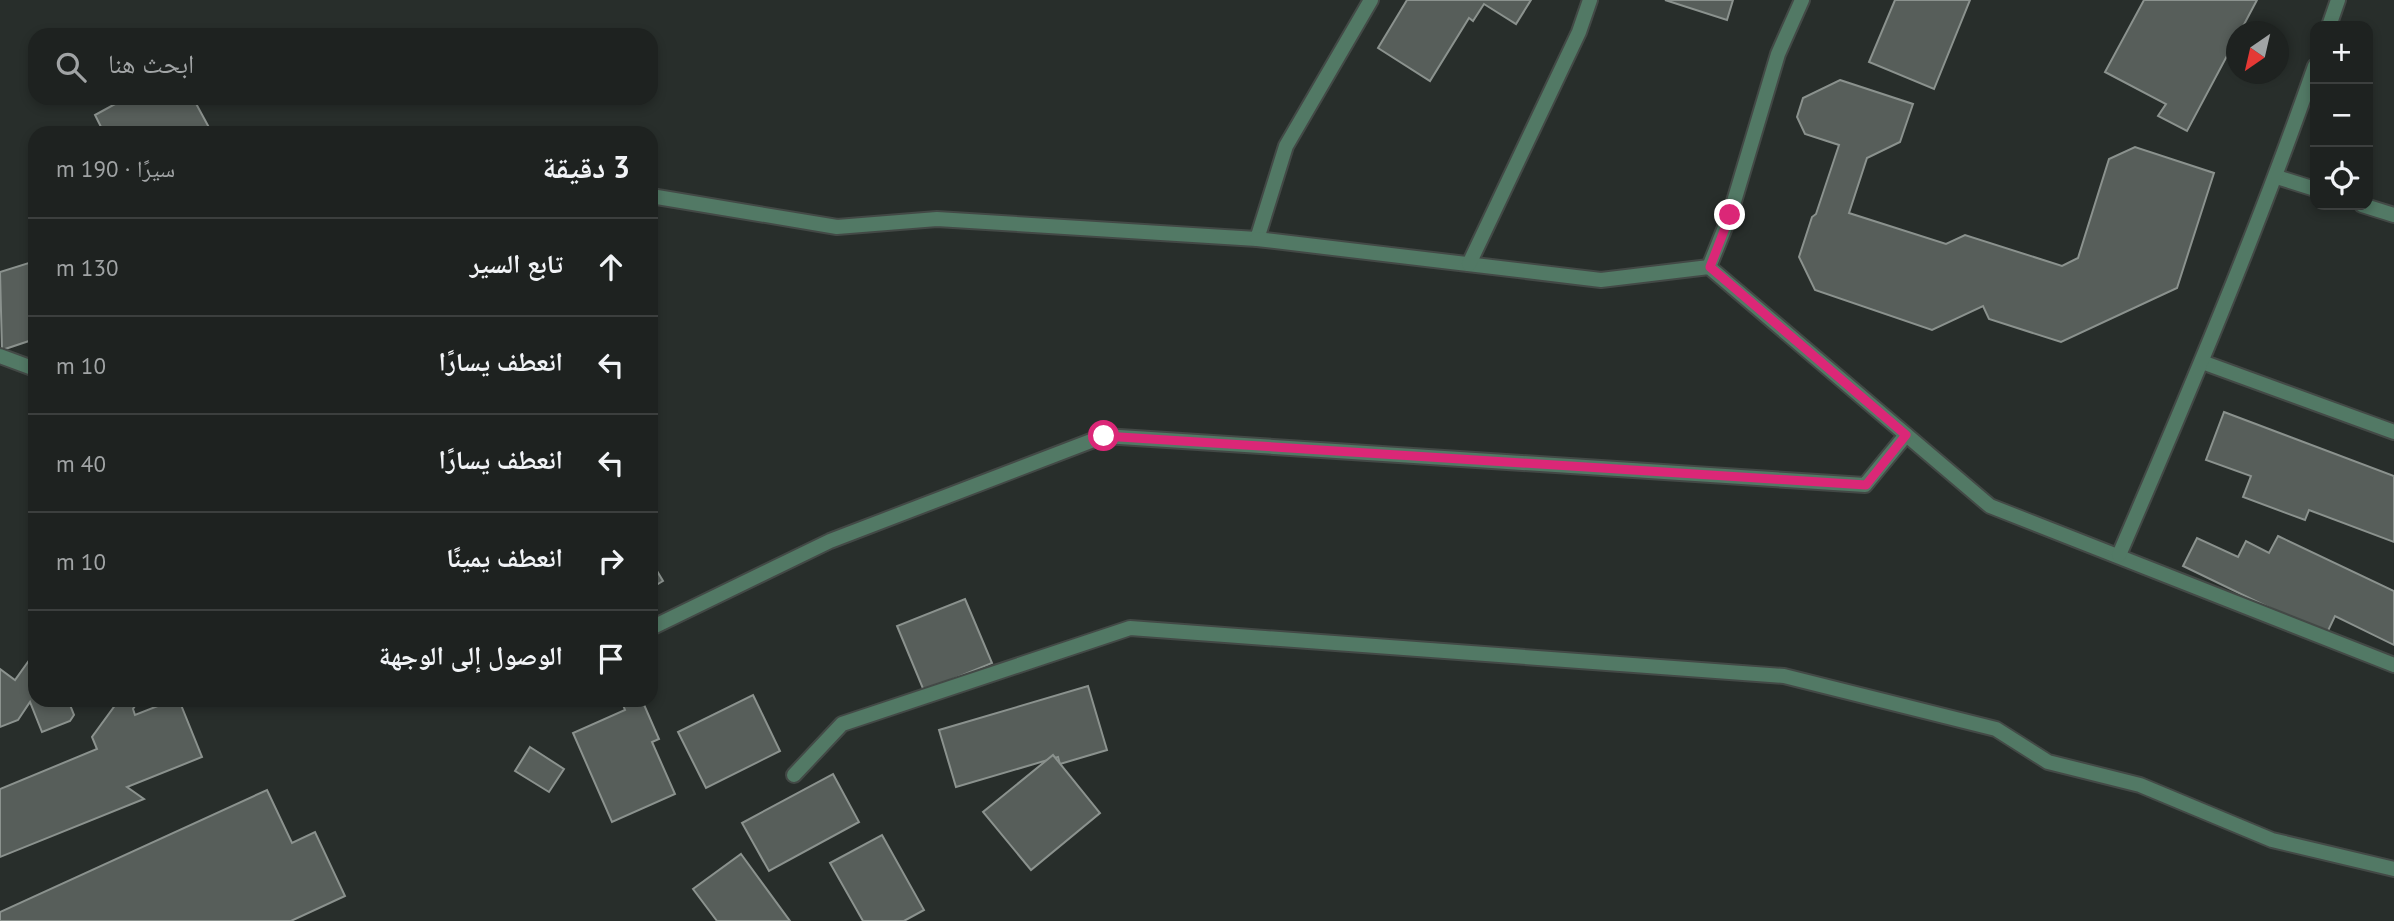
<!DOCTYPE html>
<html lang="ar">
<meta charset="utf-8">
<style>
body{margin:0;font-family:"PT Sans","Noto Naskh Arabic",sans-serif;background:#2b2f2d;color:#f1f3f6;direction:rtl}
.controls{position:absolute;right:21px;top:21px;display:grid;overflow:hidden;border-radius:14px;box-shadow:0 4px 10px #0003}
.controls button{width:63px;height:63px;display:grid;place-items:center;padding:0;border:0;border-bottom:2px solid #3c3f3e;background:#1e2220;color:#f1f3f6;font:35px sans-serif}
.compass{position:absolute;left:2226px;top:21px;width:63px;height:63px;border-radius:50%;background:#1e2220;box-shadow:0 4px 10px #0003;rotate:214deg}
.stop{position:absolute;width:21px;height:21px;margin:-16px;border:5px solid #db2777;border-radius:50%;background:#fff}
.stop.end{background:#db2777;border-color:#fff;box-shadow:0 2px 7px #0008}
.list{margin:0;padding:0;list-style:none}
h2{display:flex;justify-content:space-between;align-items:center;height:91px;margin:0;padding:0 28px;font-size:30px}
h2 small{font-size:23px;font-weight:400;color:#a1a4a5}
.list li{display:grid;grid-template-columns:46px 1fr auto;gap:21px;align-items:center;box-sizing:border-box;height:98px;padding:0 28px;border-top:2px solid #3c3f3e}
.list b{display:block;font-size:26px;white-space:nowrap}
.list em{font-size:23px;font-style:normal;color:#a1a4a5}
.icon{flex:none;width:38px;height:38px;fill:none;stroke:currentColor;stroke-width:2;stroke-linecap:round;stroke-linejoin:round}
.map{position:relative;flex:none;width:2394px;height:921px;overflow:hidden;direction:ltr}
.search{position:absolute;background:#1e2220;box-shadow:0 4px 10px #0003;left:28px;top:28px;width:630px;height:77px;display:flex;align-items:center;gap:18px;box-sizing:border-box;padding:0 24px;border-radius:21px;color:#a1a4a5;font-size:26px}
.panel{position:absolute;background:#1e2220;box-shadow:0 4px 10px #0003;left:28px;top:126px;width:630px;height:581px;border-radius:21px;direction:rtl}
.map>svg:first-child{display:block}
</style>
<div class="map">
<svg width="2394" height="921" viewBox="0 0 2394 921">
<rect width="100%" height="100%" fill="#282e2b"/>
<g fill="#575e5a" stroke="#8b928e" stroke-width="2">
<polygon points="1407,0 1531,0 1516,24 1484,4 1473,21 1469,18 1430,81 1378,48"/>
<polygon points="1665,0 1733,0 1727,20"/>
<polygon points="1895,0 1970,0 1934,89 1869,62"/>
<polygon points="2144,0 2257,0 2240,32 2236,32 2236,39 2187,131 2158,116 2166,104 2105,72"/>
<polygon points="1840,80 1913,104 1900,142 1867,158 1849,213 1946,244 1965,235 2062,266 2078,258 2109,159 2135,147 2214,173 2177,288 2061,342 1989,319 1983,306 1932,330 1815,290 1799,257 1812,217 1816,214 1839,145 1805,134 1797,117 1803,98"/>
<polygon points="126,98 193,98 212,133 104,133 95,115"/>
<polygon points="35,261 35,339 2,350 0,272"/>
<polygon points="2224,412 2394,476 2394,542 2309,510 2305,520 2243,497 2251,476 2206,460"/>
<polygon points="2278,536 2394,591 2394,645 2335,616 2326,635 2183,566 2197,538 2238,557 2246,541 2269,553"/>
<polygon points="651,561 663,581 651,588"/>
<polygon points="965,599 992,663 924,691 897,626"/>
<polygon points="35,652 35,700 68,700 74,715 70,721 42,732 30,702 18,720 0,727 0,669 15,680"/>
<polygon points="1088,686 1107,750 1060,764 1058,757 956,787 939,730"/>
<polygon points="753,695 780,751 706,788 678,732"/>
<polygon points="119,700 139,700 133,709 135,715 173,700 179,700 202,757 127,787 144,799 0,857 0,789 97,749 92,737"/>
<polygon points="621,700 642,700 659,739 652,742 675,794 612,822 573,733 625,710"/>
<polygon points="530,747 564,769 549,792 515,771"/>
<polygon points="1053,755 1100,813 1031,870 983,812"/>
<polygon points="833,774 859,822 769,871 742,823"/>
<polygon points="267,790 292,843 315,832 345,896 291,921 0,921 0,912"/>
<polygon points="882,835 924,910 904,921 863,921 830,863"/>
<polygon points="741,854 790,921 717,921 693,889"/>
</g>
<g fill="none" stroke-linecap="round" stroke-linejoin="round">
<defs>
<g id="minor">
<polyline points="2329,26 2338,0"/>
<polyline points="2277,177 2315,189"/>
<polyline points="651,196 837,227 937,219 1257,239 1286,146 1371,0"/>
<polyline points="2362,205 2394,215"/>
<polyline points="1257,239 1601,280 1709,267 1990,506 2394,665"/>
<polyline points="1469,264 1579,32 1590,0"/>
<polyline points="1709,267 1730,215 1778,54 1802,0"/>
<polyline points="0,356 35,369"/>
<polyline points="2202,362 2394,432"/>
<path d="M2119,555C2189,393 2257,232 2315,66"/>
<polyline points="651,628 830,541 1104,436 1865,485 1906,435"/>
<polyline points="794,775 842,724 1130,628 1784,676 1996,729 2048,762 2140,785 2272,840 2394,869"/>
</g>
</defs>
<use href="#minor" stroke="#434946" stroke-width="18"/>
<use href="#minor" stroke="#527965" stroke-width="14"/>
</g>
<g fill="none" stroke-linecap="round" stroke-linejoin="round">
<polyline stroke="#db2777" stroke-width="9" points="1104,436 1866,485 1906,435 1710,267 1730,215"/>
</g>
</svg>
<div class="controls">
<button>+</button>
<button>−</button>
<button><svg class="icon" aria-label="locate" viewBox="0 0 24 24"><circle cx="12" cy="12" r="6"/><path d="M12 2v4M12 18v4M2 12h4M18 12h4"/></svg></button>
</div>
<svg class="compass" viewBox="-18 -18 36 36"><path d="M0-13l5 13h-10z" fill="#e53935"/><path d="M0 13l5-13h-10z" fill="#a1a4a5"/></svg>
<div class="stop" style="left:1104px;top:436px"></div>
<div class="stop end" style="left:1730px;top:215px"></div>
<div class="search"><svg class="icon" aria-label="search" viewBox="0 0 24 24"><circle cx="10" cy="10" r="6"/><path d="M15 15l6 6"/></svg>ابحث هنا</div>
<section class="panel">
<h2>3 دقيقة<small>سيرًا · 190 m</small></h2>
<ul class="list">
<li><svg class="icon" aria-label="ahead" viewBox="0 0 24 24"><path d="M12 20V5M6 11l6-6 6 6"/></svg><div><b>تابع السير</b></div><em>130 m</em></li>
<li><svg class="icon" aria-label="left" viewBox="0 0 24 24"><path d="M17 20v-9H6M10 6l-5 5 5 5"/></svg><div><b>انعطف يسارًا</b></div><em>10 m</em></li>
<li><svg class="icon" aria-label="left" viewBox="0 0 24 24"><path d="M17 20v-9H6M10 6l-5 5 5 5"/></svg><div><b>انعطف يسارًا</b></div><em>40 m</em></li>
<li><svg class="icon" aria-label="right" viewBox="0 0 24 24"><path d="M7 20v-9h11M14 6l5 5-5 5"/></svg><div><b>انعطف يمينًا</b></div><em>10 m</em></li>
<li><svg class="icon" aria-label="arrive" viewBox="0 0 24 24"><path d="M6 21V4h12l-3 4 3 4H6"/></svg><div><b>الوصول إلى الوجهة</b></div></li>
</ul>
</section>
</div>
